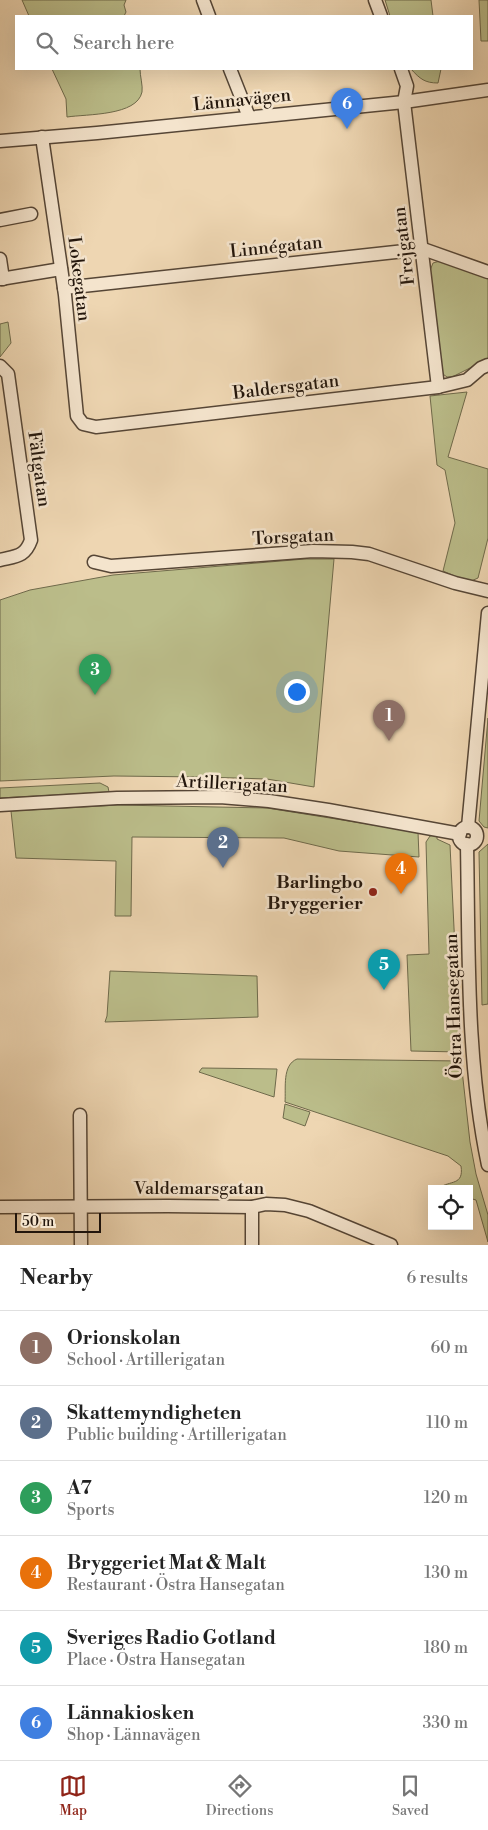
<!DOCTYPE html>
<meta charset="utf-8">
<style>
body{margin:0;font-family:"Libre Bodoni",serif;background:#f6f6f6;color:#222}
.controls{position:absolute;right:15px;bottom:15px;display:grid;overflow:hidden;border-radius:0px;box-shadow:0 5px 20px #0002}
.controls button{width:45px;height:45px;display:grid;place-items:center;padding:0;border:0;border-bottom:1px solid #e0e0e0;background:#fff;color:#222;font:25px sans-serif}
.scale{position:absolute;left:15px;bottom:12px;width:86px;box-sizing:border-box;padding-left:5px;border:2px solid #23160c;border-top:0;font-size:14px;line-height:18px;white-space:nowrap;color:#23160c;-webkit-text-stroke:4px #f4e4cd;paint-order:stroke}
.you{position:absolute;left:296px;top:691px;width:18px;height:18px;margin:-12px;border:4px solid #fff;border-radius:50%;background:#1a73e8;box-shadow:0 0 0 8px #1a73e833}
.badge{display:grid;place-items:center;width:32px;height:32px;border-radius:50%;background:#8f2418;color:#fff;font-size:16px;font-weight:700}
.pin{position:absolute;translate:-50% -41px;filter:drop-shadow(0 1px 2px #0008)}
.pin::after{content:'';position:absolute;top:26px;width:18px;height:15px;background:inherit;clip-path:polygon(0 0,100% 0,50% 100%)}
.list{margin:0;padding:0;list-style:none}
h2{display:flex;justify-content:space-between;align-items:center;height:65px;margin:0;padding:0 20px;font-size:21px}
h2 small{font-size:16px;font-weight:400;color:#767676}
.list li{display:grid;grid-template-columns:32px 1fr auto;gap:15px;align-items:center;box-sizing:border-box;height:75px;padding:0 20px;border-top:1px solid #e0e0e0}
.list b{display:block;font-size:19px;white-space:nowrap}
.list p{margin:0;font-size:16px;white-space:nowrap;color:#767676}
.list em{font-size:16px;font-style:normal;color:#767676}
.icon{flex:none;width:28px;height:28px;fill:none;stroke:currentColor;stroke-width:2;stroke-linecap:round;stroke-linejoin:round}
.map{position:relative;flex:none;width:488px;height:1245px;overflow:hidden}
.search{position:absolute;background:#fff;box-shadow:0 5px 20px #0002;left:15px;right:15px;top:15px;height:55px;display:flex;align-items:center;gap:12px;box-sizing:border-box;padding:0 18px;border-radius:0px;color:#767676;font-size:19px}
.sheet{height:515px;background:#fff}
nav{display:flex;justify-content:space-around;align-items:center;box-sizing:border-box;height:70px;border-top:1px solid #e0e0e0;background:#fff;font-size:14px;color:#767676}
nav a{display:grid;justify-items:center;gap:2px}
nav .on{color:#8f2418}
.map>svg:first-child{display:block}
</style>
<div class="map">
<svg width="488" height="1245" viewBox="0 0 488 1245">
<rect width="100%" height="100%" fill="#eed6b2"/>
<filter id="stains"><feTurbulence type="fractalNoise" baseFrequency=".004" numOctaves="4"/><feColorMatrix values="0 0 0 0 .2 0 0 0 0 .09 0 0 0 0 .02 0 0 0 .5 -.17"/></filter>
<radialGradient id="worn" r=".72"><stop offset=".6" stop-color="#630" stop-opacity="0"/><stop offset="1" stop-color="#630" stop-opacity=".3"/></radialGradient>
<g fill="#bbbd8a" stroke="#6f6a4b">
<polygon points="22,0 126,0 124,5 126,12 124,16 29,16"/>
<polygon points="385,0 431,0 433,16 390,16"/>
<polygon points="479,0 488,0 488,41 481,41"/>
<path d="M52,69H140C140,76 143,86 142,92C137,116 87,114 67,117L66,99Z"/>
<path d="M411,69H441L438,83C425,83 420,79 411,69Z"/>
<polygon points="440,261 488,277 488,359 452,377 447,377 440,372 429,273 433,263"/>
<polygon points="8,322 11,343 0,357 0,324"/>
<polygon points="467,392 448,457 488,469 488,538 478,578 469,582 443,571 455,523 445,470 437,465 430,396"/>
<polygon points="305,559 334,559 314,787 267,779 204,777 114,776 0,781 0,600 30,590 113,575"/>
<polygon points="488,718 488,828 484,827 479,821"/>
<polygon points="100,783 108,787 109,792 0,798 0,788"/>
<polygon points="118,805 267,808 418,832 419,857 339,851 284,838 132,837 131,916 115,916 116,861 16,858 11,811"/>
<polygon points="437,834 437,839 450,845 460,1052 411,1051 407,955 429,954 426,842 430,836"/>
<polygon points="488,844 488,1004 482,1005 479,852"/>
<polygon points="110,971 257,976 258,1017 105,1022 107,1016"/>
<path d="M297,1059L461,1061L470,1142L476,1174L488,1215V1242L476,1200L469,1198V1189L439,1188C450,1180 464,1186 461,1166L448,1156L285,1102C286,1088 282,1065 297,1059Z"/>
<polygon points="202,1068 277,1069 274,1097 199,1072"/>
<polygon points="285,1104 310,1112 305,1126 283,1118"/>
</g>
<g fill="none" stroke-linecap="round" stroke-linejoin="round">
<defs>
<g id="minor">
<polyline points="203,0 209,16"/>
<polyline points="375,0 381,16"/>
<polyline points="230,69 249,117"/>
<polyline points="401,69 407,86 404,102 438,387"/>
<polyline points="42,137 65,295 77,416 83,424 96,427 438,387 467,380 481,368 488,365"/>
<polyline points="0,141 97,133 404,102 488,90"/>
<polyline points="0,220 31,214"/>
<polyline points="0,259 3,279"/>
<polyline points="0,279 61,269"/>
<polyline points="64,288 423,249 488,272"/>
<path d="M0,366L8,374L31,540C25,557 16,556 0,560"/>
<polyline points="94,562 111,566 313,551 352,552 369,554 455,583 488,591"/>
<polyline points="0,805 117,798 220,797 269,801 328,810 460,834"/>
<polyline points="468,827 488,613"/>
<circle cx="468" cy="836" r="9"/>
<path d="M467,844C469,951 466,1060 488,1165"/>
<polyline points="80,1115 81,1245"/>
<polyline points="0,1207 168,1206 252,1207 266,1204 285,1205 309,1211 391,1245"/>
<polyline points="252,1245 252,1207"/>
</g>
</defs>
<use href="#minor" stroke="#564636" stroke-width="15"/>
<use href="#minor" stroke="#f4e4cd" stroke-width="12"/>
</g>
<circle fill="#8f2418" stroke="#f4e4cd" stroke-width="2" cx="373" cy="892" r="5"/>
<g text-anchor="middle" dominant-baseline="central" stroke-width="5" stroke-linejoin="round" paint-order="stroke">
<g font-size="18" fill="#23160c" stroke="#f4e4cd">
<text transform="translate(242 100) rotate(-6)">Lännavägen</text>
<text transform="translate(404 246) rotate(-97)">Frejgatan</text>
<text transform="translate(276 247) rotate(-6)">Linnégatan</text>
<text transform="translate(79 279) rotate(83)">Lokegatan</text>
<text transform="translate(286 387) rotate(-7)">Baldersgatan</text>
<text transform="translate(39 469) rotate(82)">Fältgatan</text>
<text transform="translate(293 537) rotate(-3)">Torsgatan</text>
<text transform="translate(232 784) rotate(3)">Artillerigatan</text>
<text transform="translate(454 1006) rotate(-92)">Östra Hansegatan</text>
<text x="199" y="1188">Valdemarsgatan</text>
</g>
<g font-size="18" font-weight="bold" fill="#23160c" stroke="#f4e4cd" text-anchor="end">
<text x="363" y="882">Barlingbo<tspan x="363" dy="21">Bryggerier</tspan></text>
</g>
</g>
<rect width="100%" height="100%" filter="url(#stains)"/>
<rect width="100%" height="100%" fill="url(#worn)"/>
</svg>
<div class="controls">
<button><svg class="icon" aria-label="locate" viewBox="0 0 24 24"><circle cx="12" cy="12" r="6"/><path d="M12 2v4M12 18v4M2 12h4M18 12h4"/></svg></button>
</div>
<div class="scale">50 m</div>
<div class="you"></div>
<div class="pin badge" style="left:389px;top:741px;background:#8d6e63">1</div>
<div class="pin badge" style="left:223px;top:868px;background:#5c6f8a">2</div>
<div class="pin badge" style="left:95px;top:695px;background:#2e9e5b">3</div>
<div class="pin badge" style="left:401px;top:894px;background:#e8710a">4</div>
<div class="pin badge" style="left:384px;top:990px;background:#0f9aa8">5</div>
<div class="pin badge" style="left:347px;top:129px;background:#3f7fe0">6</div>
<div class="search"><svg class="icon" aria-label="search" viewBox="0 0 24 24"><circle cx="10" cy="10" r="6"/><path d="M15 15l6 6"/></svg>Search here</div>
</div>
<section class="sheet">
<h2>Nearby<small>6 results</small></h2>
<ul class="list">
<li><span class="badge" style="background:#8d6e63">1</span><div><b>Orionskolan</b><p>School · Artillerigatan</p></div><em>60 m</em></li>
<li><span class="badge" style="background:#5c6f8a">2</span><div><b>Skattemyndigheten</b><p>Public building · Artillerigatan</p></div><em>110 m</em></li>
<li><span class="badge" style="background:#2e9e5b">3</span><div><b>A7</b><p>Sports</p></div><em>120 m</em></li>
<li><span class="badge" style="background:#e8710a">4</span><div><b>Bryggeriet Mat &amp; Malt</b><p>Restaurant · Östra Hansegatan</p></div><em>130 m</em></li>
<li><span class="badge" style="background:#0f9aa8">5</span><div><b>Sveriges Radio Gotland</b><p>Place · Östra Hansegatan</p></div><em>180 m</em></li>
<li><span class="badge" style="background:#3f7fe0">6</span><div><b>Lännakiosken</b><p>Shop · Lännavägen</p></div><em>330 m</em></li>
</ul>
</section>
<nav>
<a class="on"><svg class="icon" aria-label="map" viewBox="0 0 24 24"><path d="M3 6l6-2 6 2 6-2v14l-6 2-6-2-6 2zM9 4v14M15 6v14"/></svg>Map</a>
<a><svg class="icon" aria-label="directions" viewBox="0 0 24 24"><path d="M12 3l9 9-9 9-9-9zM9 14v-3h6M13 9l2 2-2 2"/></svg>Directions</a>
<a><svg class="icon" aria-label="saved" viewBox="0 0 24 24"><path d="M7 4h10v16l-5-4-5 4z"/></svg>Saved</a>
</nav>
